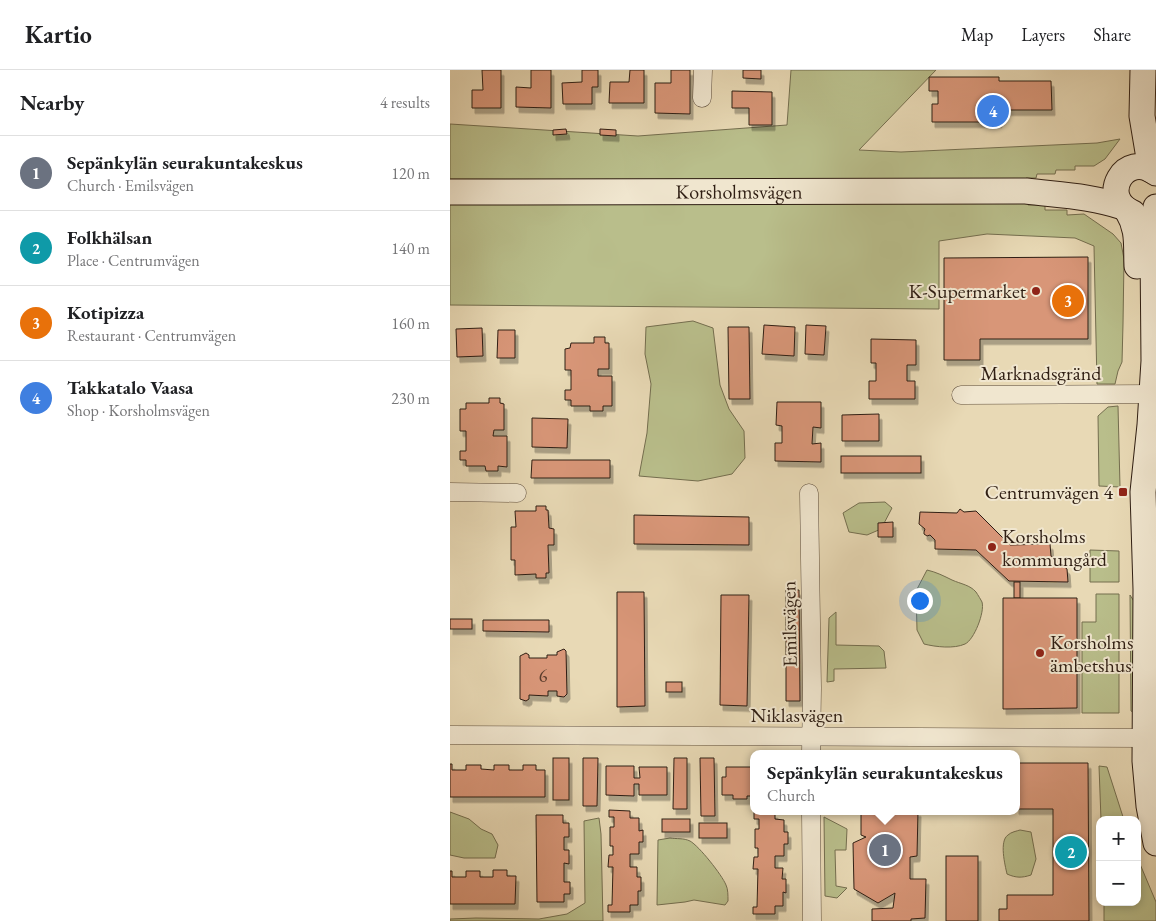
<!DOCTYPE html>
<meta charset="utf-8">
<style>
body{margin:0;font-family:"EB Garamond",serif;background:#f6f6f6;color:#202124}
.controls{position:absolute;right:15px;bottom:15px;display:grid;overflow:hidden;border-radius:10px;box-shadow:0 2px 8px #0003}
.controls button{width:45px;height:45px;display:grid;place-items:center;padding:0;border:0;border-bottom:1px solid #e0e0e0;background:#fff;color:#202124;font:25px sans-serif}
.you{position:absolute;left:469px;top:530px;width:18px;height:18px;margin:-12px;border:4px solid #fff;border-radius:50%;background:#1a73e8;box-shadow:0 0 0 8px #1a73e833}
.badge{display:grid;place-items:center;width:32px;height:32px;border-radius:50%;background:#7c3aed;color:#fff;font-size:16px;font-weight:700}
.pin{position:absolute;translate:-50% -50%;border:2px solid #fff;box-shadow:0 1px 5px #0006}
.popup{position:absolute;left:300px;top:680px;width:270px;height:65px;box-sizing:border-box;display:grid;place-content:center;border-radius:10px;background:#fff;filter:drop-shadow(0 1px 4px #0005);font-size:16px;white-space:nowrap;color:#757577}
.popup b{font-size:19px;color:#202124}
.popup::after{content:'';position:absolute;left:50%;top:100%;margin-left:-10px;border:10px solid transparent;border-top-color:#fff}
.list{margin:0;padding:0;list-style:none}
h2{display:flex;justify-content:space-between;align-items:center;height:65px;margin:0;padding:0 20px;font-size:21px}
h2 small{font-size:16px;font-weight:400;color:#757577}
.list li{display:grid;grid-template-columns:32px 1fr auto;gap:15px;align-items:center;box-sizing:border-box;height:75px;padding:0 20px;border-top:1px solid #e0e0e0}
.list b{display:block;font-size:19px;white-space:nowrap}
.list p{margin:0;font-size:16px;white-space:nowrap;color:#757577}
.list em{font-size:16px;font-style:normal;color:#757577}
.map{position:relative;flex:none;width:706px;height:851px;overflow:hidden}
header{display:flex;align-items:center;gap:30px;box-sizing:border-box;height:70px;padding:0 25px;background:#fff;border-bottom:1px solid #e0e0e0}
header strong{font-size:24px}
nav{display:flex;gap:28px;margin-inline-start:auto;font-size:18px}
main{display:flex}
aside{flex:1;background:#fff}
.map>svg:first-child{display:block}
</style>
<header>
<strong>Kartio</strong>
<nav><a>Map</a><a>Layers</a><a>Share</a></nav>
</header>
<main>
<aside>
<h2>Nearby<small>4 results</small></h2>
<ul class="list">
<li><span class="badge" style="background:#6b7280">1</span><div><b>Sepänkylän seurakuntakeskus</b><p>Church · Emilsvägen</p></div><em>120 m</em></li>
<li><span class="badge" style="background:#0f9aa8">2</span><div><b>Folkhälsan</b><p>Place · Centrumvägen</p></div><em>140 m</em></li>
<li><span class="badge" style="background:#e8710a">3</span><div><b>Kotipizza</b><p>Restaurant · Centrumvägen</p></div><em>160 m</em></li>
<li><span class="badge" style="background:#3f7fe0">4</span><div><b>Takkatalo Vaasa</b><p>Shop · Korsholmsvägen</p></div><em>230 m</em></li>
</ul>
</aside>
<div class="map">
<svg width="706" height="851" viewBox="0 0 706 851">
<defs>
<filter id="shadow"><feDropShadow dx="3" dy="5.5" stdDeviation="0" flood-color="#0004"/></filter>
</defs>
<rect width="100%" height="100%" fill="#e8d9b5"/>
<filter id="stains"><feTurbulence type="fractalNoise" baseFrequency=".004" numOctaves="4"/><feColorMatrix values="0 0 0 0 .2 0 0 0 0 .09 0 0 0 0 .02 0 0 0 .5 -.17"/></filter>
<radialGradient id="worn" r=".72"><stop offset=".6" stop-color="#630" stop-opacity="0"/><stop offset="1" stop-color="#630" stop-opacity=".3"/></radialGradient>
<g fill="#b9be8b" stroke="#746e4f">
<polygon points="341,0 486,0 409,80 451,82 647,73 670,69 655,89 644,96 625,96 625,100 606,100 605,104 587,104 586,108 576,108 576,112 0,109 0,54 188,66 337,55"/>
<polygon points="577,129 578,135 595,135 595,140 617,140 617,145 634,144 663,164 671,173 674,189 673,254 672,292 668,301 665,314 647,314 644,176 625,168 537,164 489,171 489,239 0,235 0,133"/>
<polygon points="243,251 263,258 270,315 279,339 294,361 295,388 282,404 248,411 189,406 197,363 201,314 195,284 196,257"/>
<polygon points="668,336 670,417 649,416 648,346 658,337"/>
<polygon points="435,432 442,438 431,459 417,465 399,462 393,443 409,433"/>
<polygon points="640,480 669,481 669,512 640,512"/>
<path d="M477,500C486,502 494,506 502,510C511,514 520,515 526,522C528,525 531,530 532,532C535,542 524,570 515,574C504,579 486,577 474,574L467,560L466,521Z"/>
<polygon points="646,524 669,524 669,643 632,643 632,552 646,552"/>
<polygon points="680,525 685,533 685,636 683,642 681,641"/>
<polygon points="386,542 386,575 429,576 434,581 436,598 384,599 384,611 377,612 379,548"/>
<polygon points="649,696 657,697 674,750 651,750"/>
<polygon points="0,742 19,749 31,759 42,764 48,775 45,788 14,788 0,785"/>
<polygon points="374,747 397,759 396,780 385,780 386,816 397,818 387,828 375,826"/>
<polygon points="149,748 151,764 153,851 0,851 0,849 26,848 89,849 117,844 135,833 134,751"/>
<path d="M570,760L581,762L586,789L581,805C572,808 566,808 557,804C555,795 549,771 558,765C561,762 567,761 570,760Z"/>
<path d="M220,768C226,769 234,768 240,771C249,776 272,805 276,815C278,819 278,825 278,831L275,835L244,830L235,832L207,835L208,770Z"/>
<polygon points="687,787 706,832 706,851 654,851 654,832 687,832"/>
</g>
<g fill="#d89678" stroke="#2f1e13" filter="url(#shadow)">
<polygon points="32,0 51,0 51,38 22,38 22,20 33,20"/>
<polygon points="81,0 101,0 101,38 66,37 66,17 81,18"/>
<polygon points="132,0 148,0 148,17 142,17 142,34 113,34 112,13 132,12"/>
<polygon points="180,0 194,0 194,33 159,33 160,12 179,12"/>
<polygon points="221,0 240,0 240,44 205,43 205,13 221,13"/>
<polygon points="293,0 311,0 311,9 293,8"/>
<polygon points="479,7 549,7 549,11 601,11 602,40 549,40 549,52 482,52 482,34 488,34 488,21 479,21"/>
<polygon points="282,21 322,22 322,55 299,55 299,38 282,38"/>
<polygon points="116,59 117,64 103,65 103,60"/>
<polygon points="150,59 166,60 166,66 150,65"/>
<polygon points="638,187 638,269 530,269 530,290 494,290 494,188"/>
<polygon points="314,255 345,257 344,286 312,284"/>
<polygon points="356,255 376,256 374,285 355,284"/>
<polygon points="278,257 299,257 300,329 279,329"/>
<polygon points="32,258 33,286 7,287 6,259"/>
<polygon points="48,260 65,260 65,288 47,288"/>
<polygon points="144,267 155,267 155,273 159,273 159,299 148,299 148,306 162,306 162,336 153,336 153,341 140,341 140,336 121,336 121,330 115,330 115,320 121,320 121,300 115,300 115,279 120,278 121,273 144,273"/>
<polygon points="421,269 466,270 466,295 457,295 457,311 465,311 465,329 419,329 419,311 426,311 426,293 421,293"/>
<polygon points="39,328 50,328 50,333 54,334 54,360 44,360 43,366 57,366 57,397 48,396 48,401 36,401 35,396 16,396 16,390 10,390 10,381 16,381 16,361 10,361 10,339 16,339 16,333 39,333"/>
<polygon points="327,332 371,332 371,358 363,357 362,374 371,373 371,392 325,391 325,373 332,373 332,356 326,355"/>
<polygon points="429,344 429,371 392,371 392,345"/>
<polygon points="82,348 118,349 117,378 82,377"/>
<rect x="391" y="386" width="80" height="17"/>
<polygon points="82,390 160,390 160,408 81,408"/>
<polygon points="86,436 96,436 96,440 98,440 99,458 104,459 104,475 98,475 99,503 96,503 96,508 86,508 86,504 65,505 65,490 61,490 61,457 66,457 65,441 86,441"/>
<polygon points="510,439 514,442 526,441 560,475 600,474 601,486 606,489 610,489 612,493 612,495 617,499 618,512 559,511 526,480 485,479 485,470 480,465 477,466 474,464 474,462 475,459 469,454 470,442 507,443"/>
<polygon points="184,445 299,447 299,475 184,474"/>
<polygon points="443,452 443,467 428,467 428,453"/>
<rect x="564" y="512" width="6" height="16"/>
<polygon points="336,520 349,520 350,631 336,631"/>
<polygon points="167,522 194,522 195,636 167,637"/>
<polygon points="271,525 299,525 297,636 270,635"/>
<polygon points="553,528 627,528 627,638 553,639"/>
<rect x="0" y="549" width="22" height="10"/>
<polygon points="33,550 99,550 99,562 33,561"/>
<polygon points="114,579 116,581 117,624 114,627 107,626 107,621 98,621 98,626 79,625 79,629 76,631 70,629 70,586 76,583 79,585 79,588 97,588 97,585 107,585 107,582"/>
<rect x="216" y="612" width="16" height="10"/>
<rect x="103" y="688" width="16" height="42"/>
<polygon points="133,688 148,688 147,736 133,736"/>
<polygon points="224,688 237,688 237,739 223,739"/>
<polygon points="250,688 264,688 265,746 251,746"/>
<polygon points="566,693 638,693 639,851 549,851 549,839 557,839 557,825 603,825 603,739 566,739"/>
<polygon points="0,694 2,694 2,700 16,700 16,695 31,695 31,699 44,700 44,695 59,695 59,700 73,700 73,695 86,695 86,700 95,700 95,727 0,727"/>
<polygon points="156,696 184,696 184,708 190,708 189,697 217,697 217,725 189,725 189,714 184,714 184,726 156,725"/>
<polygon points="276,697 303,697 303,726 297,726 297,729 283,729 283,725 272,725 272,707 276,707"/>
<polygon points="159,740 180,741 180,748 189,748 189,761 193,760 193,772 189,772 189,784 180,784 180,797 187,797 187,807 191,807 191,821 188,821 188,835 180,835 180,842 158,842 158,835 162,835 163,797 158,797 159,785 163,785 163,776 160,776 160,757 164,757 164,747 159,747"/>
<polygon points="411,741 468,741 467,786 460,787 460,809 476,809 475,848 461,849 461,851 422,851 422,839 443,838 445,823 428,833 404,819 403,773 416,767 411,765"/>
<polygon points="304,742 325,743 325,749 334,750 334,762 338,762 338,774 334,774 334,786 325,786 325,798 333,798 332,809 336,809 336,823 333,822 333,836 325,836 325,844 303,844 303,837 307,837 308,799 303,799 304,787 308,787 308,778 305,778 305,759 309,759 309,749 304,749"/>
<polygon points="86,745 113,745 113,753 119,753 119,767 114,767 114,780 119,780 119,794 114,793 114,812 120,812 120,824 114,824 114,832 87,832"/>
<rect x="212" y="749" width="28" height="13"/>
<rect x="249" y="753" width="28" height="15"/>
<rect x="496" y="786" width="32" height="65"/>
<polygon points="43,800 57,800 57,806 66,806 65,834 0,834 0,801 2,801 2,807 16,807 16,801 30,801 30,807 43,807"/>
</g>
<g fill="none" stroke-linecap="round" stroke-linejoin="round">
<defs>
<g id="minor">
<polyline points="252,28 253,0"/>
<polyline points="511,325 706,324"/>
<polyline points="0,422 67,423"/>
<polyline points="359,423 362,618 361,684"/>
<polyline points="0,665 695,668"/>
<polyline points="361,741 362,851"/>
</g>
<g id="secondary">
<polyline points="693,0 692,46 701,100"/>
<path id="s1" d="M0,122L576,121C608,125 642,126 673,137"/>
<polyline points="706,137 703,179 704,291 700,355 693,422 696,519 695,691 699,736 706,773"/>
<path d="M677,140C689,160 686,174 687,196"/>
<path d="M683,143C647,128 675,79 706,103"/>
</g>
</defs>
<use href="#minor" stroke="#5d4d3c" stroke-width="19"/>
<use href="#secondary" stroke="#2f1e13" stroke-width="27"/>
<use href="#minor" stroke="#f0e6cf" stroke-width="18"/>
<use href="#secondary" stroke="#f0e6cf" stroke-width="25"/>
</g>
<g fill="#8f2418" stroke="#f0e6cf" stroke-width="2">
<circle cx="586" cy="221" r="5"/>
<rect x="668" y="417" width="10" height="10" rx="2.5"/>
<circle cx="542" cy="477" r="5"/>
<circle cx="590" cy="583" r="5"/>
</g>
<g text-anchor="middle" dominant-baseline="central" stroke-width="4" stroke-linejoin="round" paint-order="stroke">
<g font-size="18" fill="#593c2c">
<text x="93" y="605">6</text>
</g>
<g font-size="20" fill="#2f1e13" stroke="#f0e6cf">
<text stroke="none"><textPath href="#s1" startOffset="289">Korsholmsvägen</textPath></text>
<text x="591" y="303">Marknadsgränd</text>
<text transform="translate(339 554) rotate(-91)">Emilsvägen</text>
<text x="347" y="645">Niklasvägen</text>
</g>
<g font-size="20" fill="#2f1e13" stroke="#f0e6cf" text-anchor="end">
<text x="576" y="221">K-Supermarket</text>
<text x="663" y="422">Centrumvägen 4</text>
<text x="552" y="466" text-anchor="start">Korsholms<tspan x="552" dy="23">kommungård</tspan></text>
<text x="600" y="572" text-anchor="start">Korsholms<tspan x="600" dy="23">ämbetshus</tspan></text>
</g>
</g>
<rect width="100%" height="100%" filter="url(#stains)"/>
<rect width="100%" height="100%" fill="url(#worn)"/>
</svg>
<div class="controls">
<button>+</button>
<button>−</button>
</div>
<div class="you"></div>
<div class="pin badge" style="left:435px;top:780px;background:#6b7280">1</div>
<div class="popup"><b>Sepänkylän seurakuntakeskus</b>Church</div>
<div class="pin badge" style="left:621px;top:782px;background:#0f9aa8">2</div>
<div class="pin badge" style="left:618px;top:231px;background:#e8710a">3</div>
<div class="pin badge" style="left:543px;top:41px;background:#3f7fe0">4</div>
</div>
</main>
